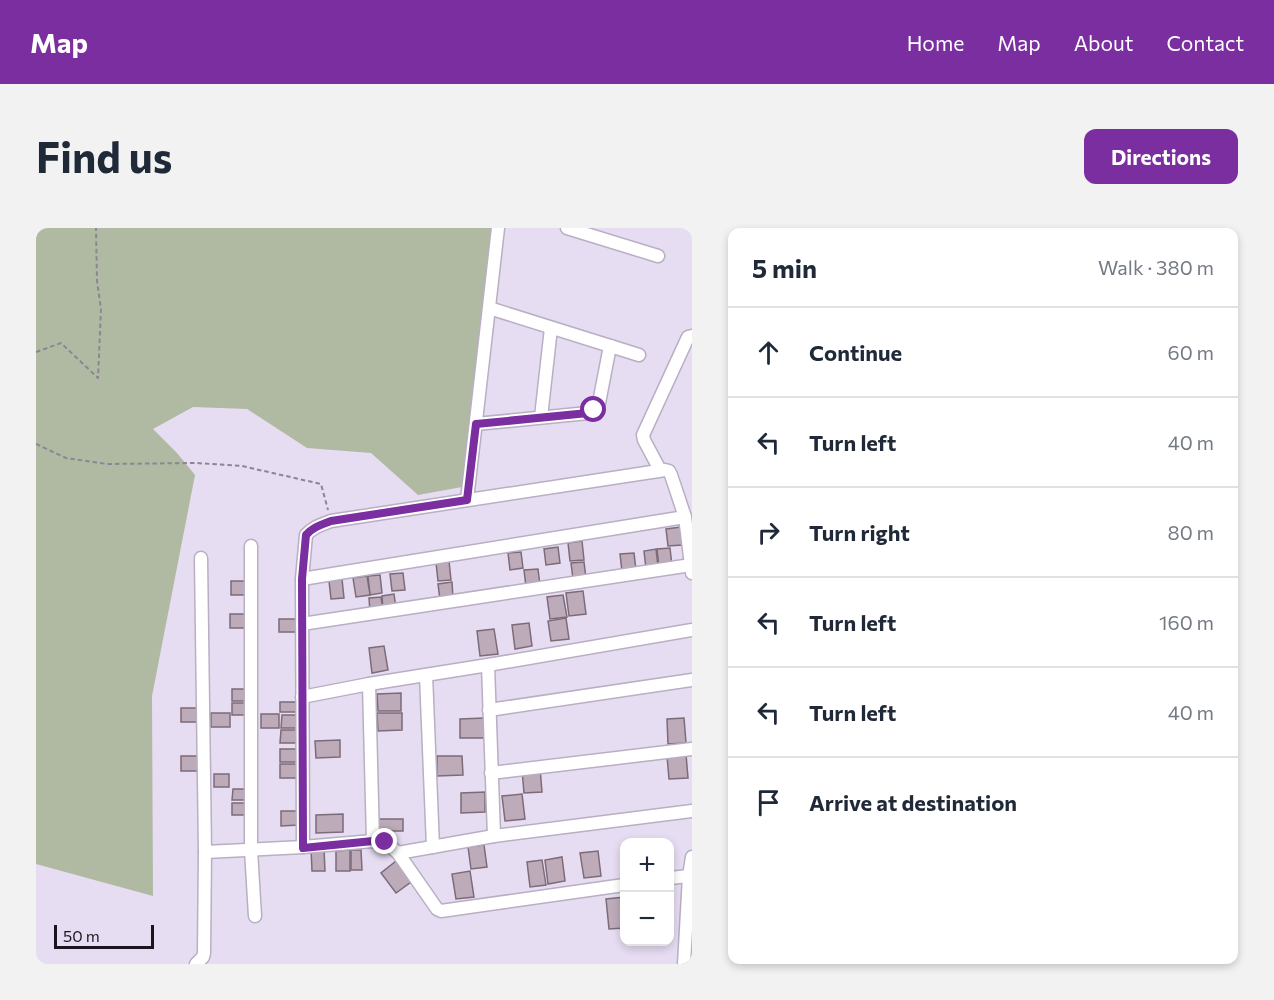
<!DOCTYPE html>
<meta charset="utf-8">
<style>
body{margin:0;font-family:Commissioner,sans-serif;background:#f2f2f3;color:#1f2937}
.controls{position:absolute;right:18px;bottom:18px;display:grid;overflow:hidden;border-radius:12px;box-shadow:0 3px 9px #0003}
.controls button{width:54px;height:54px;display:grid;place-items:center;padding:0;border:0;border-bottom:2px solid #e0e1e3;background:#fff;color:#1f2937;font:30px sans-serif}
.scale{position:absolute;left:18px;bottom:15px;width:100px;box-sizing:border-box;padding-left:6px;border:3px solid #1a161d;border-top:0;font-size:16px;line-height:21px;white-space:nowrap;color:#1a161d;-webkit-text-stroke:4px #e7ddf2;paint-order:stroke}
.stop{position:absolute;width:18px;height:18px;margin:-14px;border:4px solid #7a2ea0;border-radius:50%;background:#fff}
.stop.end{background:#7a2ea0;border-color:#fff;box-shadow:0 2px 6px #0008}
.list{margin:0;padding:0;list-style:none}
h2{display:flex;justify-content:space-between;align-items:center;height:78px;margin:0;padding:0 24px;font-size:26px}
h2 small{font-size:20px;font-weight:400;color:#747a83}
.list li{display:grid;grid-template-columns:39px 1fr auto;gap:18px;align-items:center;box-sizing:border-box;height:90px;padding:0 24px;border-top:2px solid #e0e1e3}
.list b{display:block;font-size:22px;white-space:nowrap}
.list em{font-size:20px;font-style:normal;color:#747a83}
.icon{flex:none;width:33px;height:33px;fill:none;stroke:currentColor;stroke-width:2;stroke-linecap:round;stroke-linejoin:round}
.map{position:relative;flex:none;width:656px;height:736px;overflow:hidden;border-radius:12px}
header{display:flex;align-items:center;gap:36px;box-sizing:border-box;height:84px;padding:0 30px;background:#7a2ea0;color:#fff}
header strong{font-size:28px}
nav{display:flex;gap:33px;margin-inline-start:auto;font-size:21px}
.intro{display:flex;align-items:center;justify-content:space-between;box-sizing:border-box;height:144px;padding:0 36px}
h1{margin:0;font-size:42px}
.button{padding:15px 27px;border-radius:12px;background:#7a2ea0;color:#fff;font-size:21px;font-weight:700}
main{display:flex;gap:36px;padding:0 36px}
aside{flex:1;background:#fff;border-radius:12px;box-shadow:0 3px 9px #0003}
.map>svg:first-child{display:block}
</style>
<header>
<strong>Map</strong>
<nav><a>Home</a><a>Map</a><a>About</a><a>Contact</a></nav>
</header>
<div class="intro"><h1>Find us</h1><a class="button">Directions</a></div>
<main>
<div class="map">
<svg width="656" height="736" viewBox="0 0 656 736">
<rect width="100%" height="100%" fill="#e7ddf2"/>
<polygon fill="#b0baa3" points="0,0 455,0 426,259 382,267 335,225 271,220 211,181 157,179 117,201 141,225 159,247 116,468 117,668 0,636"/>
<g fill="#bdabba" stroke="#7c6b79" stroke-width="1.5">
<polygon points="645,299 646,317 632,318 630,301"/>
<polygon points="546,313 548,332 534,333 532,315"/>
<polygon points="522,319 524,335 510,337 508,321"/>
<polygon points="634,320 636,338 623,339 621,321"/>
<polygon points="620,321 622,339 610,341 608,323"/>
<polygon points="485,324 487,340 474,342 472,325"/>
<polygon points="598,325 600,342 586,344 584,326"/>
<polygon points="413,333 415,352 402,353 400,335"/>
<polygon points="548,334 550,350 537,351 535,335"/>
<polygon points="502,341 504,357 490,359 488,342"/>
<polygon points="367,345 369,362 356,363 354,346"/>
<polygon points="344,347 346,365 334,367 332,348"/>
<polygon points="331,348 334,367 320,369 317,350"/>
<polygon points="306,351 308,370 295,371 293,353"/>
<polygon points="195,353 213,353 212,367 195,367"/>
<polygon points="416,354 417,370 404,372 402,356"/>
<polygon points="547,363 550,386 533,388 530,365"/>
<polygon points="358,366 360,380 347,382 346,368"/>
<polygon points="527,367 531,389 514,391 511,369"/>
<polygon points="345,369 347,382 334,384 333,370"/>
<rect x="194" y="386" width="18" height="14"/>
<polygon points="530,390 533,411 515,413 512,393"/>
<rect x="243" y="391" width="20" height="13"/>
<polygon points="493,395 496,418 479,421 476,397"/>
<polygon points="458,401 462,426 444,428 441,403"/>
<polygon points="348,418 352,442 336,445 333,420"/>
<rect x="196" y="461" width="16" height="12"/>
<polygon points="365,465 365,483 342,483 341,466"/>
<rect x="244" y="474" width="17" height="10"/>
<rect x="196" y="475" width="16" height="12"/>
<rect x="145" y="480" width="19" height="14"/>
<rect x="175" y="485" width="19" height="14"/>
<polygon points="341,485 366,485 366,502 342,503"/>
<rect x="225" y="486" width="18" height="14"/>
<polygon points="246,487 261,487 261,500 245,500"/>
<polygon points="448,490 449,510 424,510 424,491"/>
<polygon points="648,490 650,515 632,516 631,491"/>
<polygon points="245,502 263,502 263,515 244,515"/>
<polygon points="304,512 304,529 280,530 279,513"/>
<polygon points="244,521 264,521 263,534 244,534"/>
<polygon points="650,526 652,550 633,551 631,528"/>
<rect x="145" y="528" width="20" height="15"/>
<polygon points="401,528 426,528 427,547 401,548"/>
<rect x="244" y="536" width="20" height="14"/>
<polygon points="504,540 506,564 488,565 486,542"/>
<rect x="178" y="546" width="15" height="13"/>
<polygon points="197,561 213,561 213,572 196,572"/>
<polygon points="449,564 449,584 425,585 425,565"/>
<polygon points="486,566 489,591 469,593 466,568"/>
<rect x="196" y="575" width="17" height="12"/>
<polygon points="245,583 263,583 263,597 245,598"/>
<polygon points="307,586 307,604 280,605 280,587"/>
<rect x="341" y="591" width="26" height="12"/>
<polygon points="448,617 451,639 435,641 432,619"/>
<polygon points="275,621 288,621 289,643 276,643"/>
<polygon points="314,622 314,643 300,643 300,623"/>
<polygon points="315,622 325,622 326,642 315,642"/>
<polygon points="562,623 565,648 548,650 544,625"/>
<polygon points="526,629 529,653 512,656 509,632"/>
<polygon points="506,632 510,657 494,659 491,634"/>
<polygon points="360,633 375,654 360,665 345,645"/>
<polygon points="434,643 438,669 420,671 416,646"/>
<polygon points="588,669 588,700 573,701 570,671"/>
</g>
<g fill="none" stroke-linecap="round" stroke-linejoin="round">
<defs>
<g id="minor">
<polyline points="531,0 622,28"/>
<polyline points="453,80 603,127"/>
<polyline points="505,189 515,100"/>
<polyline points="440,196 552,185 558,182 563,175 574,118"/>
<polyline points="624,242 608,212 607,207 652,109 656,108"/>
<polyline points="431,272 462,0"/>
<polyline points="215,318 215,622 219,688"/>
<polyline points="165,330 169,624 267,619"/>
<polyline points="266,351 649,289"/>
<polyline points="266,396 655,337"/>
<polyline points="452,437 458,608"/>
<polyline points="390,447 397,619"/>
<polyline points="333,456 337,613"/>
<polyline points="266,469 333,456 452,437 656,402"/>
<polyline points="453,482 656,452"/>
<polyline points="455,545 656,521"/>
<polyline points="362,625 458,608 656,583"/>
<polyline points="634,650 653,648"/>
<path d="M588,657L405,683L401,681L362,625L349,614L337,613L267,619L266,351L270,307C277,299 285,297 295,293L629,242L633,243L635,247L649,289L656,345"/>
<polyline points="160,736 167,729 168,725 169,624"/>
<polyline points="648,736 653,648 656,629"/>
</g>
</defs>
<use href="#minor" stroke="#b8afc3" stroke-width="15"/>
<g stroke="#8c8593" stroke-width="2" stroke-dasharray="4.5 3" stroke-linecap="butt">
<polyline points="0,124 25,115 62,150 65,81 61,53 60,0"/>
<polyline points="0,216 30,230 71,236 160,235 206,238 285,256 292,282"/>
</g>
<use href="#minor" stroke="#fff" stroke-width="12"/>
</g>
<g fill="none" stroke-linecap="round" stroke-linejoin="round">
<path stroke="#7a2ea0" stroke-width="8" d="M349,614L337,613L267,620L266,351L270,307C277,299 285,297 295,293L431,272L440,196L552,185L558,182"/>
</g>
</svg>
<div class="controls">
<button>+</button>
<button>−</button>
</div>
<div class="scale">50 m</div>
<div class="stop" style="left:558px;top:182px"></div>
<div class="stop end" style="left:349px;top:614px"></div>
</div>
<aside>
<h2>5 min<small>Walk · 380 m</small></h2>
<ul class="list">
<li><svg class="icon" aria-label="ahead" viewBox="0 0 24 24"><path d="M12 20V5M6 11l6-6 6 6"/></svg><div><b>Continue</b></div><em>60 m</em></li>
<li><svg class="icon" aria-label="left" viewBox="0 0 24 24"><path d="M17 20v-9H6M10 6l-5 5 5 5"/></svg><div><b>Turn left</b></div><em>40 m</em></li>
<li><svg class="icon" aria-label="right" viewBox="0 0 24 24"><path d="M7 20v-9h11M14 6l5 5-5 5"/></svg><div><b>Turn right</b></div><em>80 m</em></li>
<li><svg class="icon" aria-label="left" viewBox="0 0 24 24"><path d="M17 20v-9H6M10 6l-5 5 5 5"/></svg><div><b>Turn left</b></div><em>160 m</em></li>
<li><svg class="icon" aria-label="left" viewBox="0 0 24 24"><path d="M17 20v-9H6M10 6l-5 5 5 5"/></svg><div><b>Turn left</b></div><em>40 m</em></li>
<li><svg class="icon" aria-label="arrive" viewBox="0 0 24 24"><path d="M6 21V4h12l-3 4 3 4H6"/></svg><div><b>Arrive at destination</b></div></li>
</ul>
</aside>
</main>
